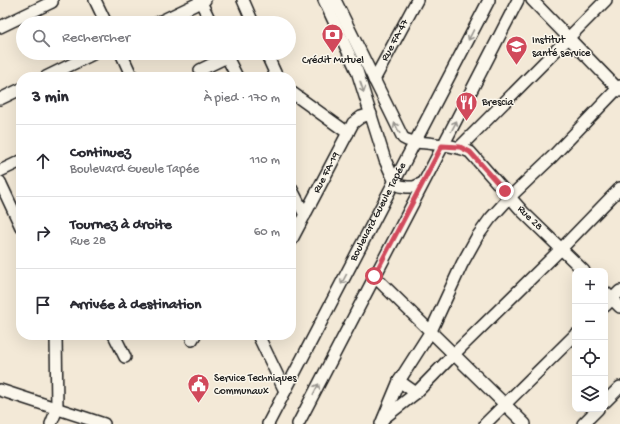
<!DOCTYPE html>
<html lang="fr">
<meta charset="utf-8">
<style>
body{margin:0;font-family:"Gochi Hand",sans-serif;background:#f2f2f3;color:#2b2b33}
.controls{position:absolute;right:12px;bottom:12px;display:grid;overflow:hidden;border-radius:8px;box-shadow:0 4px 16px #0002}
.controls button{width:36px;height:36px;display:grid;place-items:center;padding:0;border:0;border-bottom:1px solid #e1e1e2;background:#fff;color:#2b2b33;font:20px sans-serif}
.stop{position:absolute;width:12px;height:12px;margin:-9px;border:3px solid #d1495b;border-radius:50%;background:#fff}
.stop.end{background:#d1495b;border-color:#fff;box-shadow:0 1px 4px #0008}
.list{margin:0;padding:0;list-style:none}
h2{display:flex;justify-content:space-between;align-items:center;height:52px;margin:0;padding:0 16px;font-size:17px}
h2 small{font-size:13px;font-weight:400;color:#7c7c81}
.list li{display:grid;grid-template-columns:26px 1fr auto;gap:12px;align-items:center;box-sizing:border-box;height:72px;padding:0 16px;border-top:1px solid #e1e1e2}
.list b{display:block;font-size:15px;white-space:nowrap}
.list p{margin:0;font-size:13px;white-space:nowrap;color:#7c7c81}
.list em{font-size:13px;font-style:normal;color:#7c7c81}
.icon{flex:none;width:22px;height:22px;fill:none;stroke:currentColor;stroke-width:2;stroke-linecap:round;stroke-linejoin:round}
.map{position:relative;flex:none;width:620px;height:424px;overflow:hidden}
.search{position:absolute;background:#fff;box-shadow:0 4px 16px #0002;left:16px;top:16px;width:280px;height:44px;display:flex;align-items:center;gap:10px;box-sizing:border-box;padding:0 14px;border-radius:22px;color:#7c7c81;font-size:15px}
.panel{position:absolute;background:#fff;box-shadow:0 4px 16px #0002;left:16px;top:72px;width:280px;height:268px;border-radius:16px}
.map>svg:first-child{display:block}
</style>
<div class="map">
<svg width="620" height="424" viewBox="0 0 620 424">
<rect width="100%" height="100%" fill="#f3e9d7"/>
<filter id="ink" filterUnits="userSpaceOnUse"><feTurbulence type="fractalNoise" baseFrequency=".025" numOctaves="2"/><feDisplacementMap in="SourceGraphic" scale="8" xChannelSelector="R" yChannelSelector="G"/><feConvolveMatrix kernelMatrix="1 2 1 2 8 2 1 2 1" color-interpolation-filters="sRGB"/></filter>
<g filter="url(#ink)">
<g fill="none" stroke-linecap="round" stroke-linejoin="round">
<defs>
<g id="minor">
<polyline points="95,0 106,23"/>
<polyline points="243,0 253,23"/>
<polyline points="324,0 357,71 385,160 395,182 400,186 407,187 414,187 423,183"/>
<path id="s1" d="M335,0L403,138C411,143 417,142 427,143C441,145 457,145 470,152L523,212L584,271"/>
<polyline points="532,0 620,91"/>
<polyline points="201,2 211,23"/>
<polyline points="157,23 205,0"/>
<polyline points="0,27 52,2"/>
<polyline points="121,53 132,77"/>
<polyline points="225,53 237,77"/>
<polyline points="266,53 277,77"/>
<polyline points="200,70 227,57"/>
<polyline points="46,77 95,53"/>
<path id="s2" d="M374,80L417,0"/>
<polyline points="291,92 348,133"/>
<polyline points="0,99 21,89"/>
<polyline points="460,147 606,0"/>
<polyline points="0,171 21,161"/>
<polyline points="0,182 21,227"/>
<polyline points="291,188 305,215"/>
<path id="s3" d="M291,241L353,123L361,117L371,114"/>
<polyline points="374,276 525,424"/>
<polyline points="605,292 620,307"/>
<polyline points="605,306 620,291"/>
<polyline points="114,335 125,357"/>
<polyline points="258,335 285,391"/>
<polyline points="192,340 195,335"/>
<polyline points="399,381 416,393"/>
<polyline points="0,390 104,424"/>
<polyline points="605,402 620,387"/>
<polyline points="384,418 416,393 454,354 561,249 620,188"/>
<polyline points="51,424 57,409 56,335"/>
<path id="s4" d="M268,424L489,0"/>
<polyline points="298,424 449,134 518,0"/>
<polyline points="381,424 399,381 431,331 462,264 477,237 490,219 510,197 552,157 620,86"/>
<polyline points="485,424 575,335"/>
<polyline points="583,424 598,409"/>
</g>
</defs>
<use href="#minor" stroke="#1c1c1c" stroke-width="14"/>
<use href="#minor" stroke="#fbf7ec" stroke-width="11"/>
</g>
<defs><path id="oneway-shaft" d="M-6 0H5M1.5-3L5.5 0L1.5 3" fill="none" stroke-width="1.6" stroke-linecap="round" stroke-linejoin="round"/></defs>
<g stroke="#97948e">
<use href="#oneway-shaft" transform="translate(471 35) rotate(117)"/>
<use href="#oneway-shaft" transform="translate(362 87) rotate(71)"/>
<use href="#oneway-shaft" transform="translate(454 126) rotate(-63)"/>
<use href="#oneway-shaft" transform="translate(397 128) rotate(-117)"/>
<use href="#oneway-shaft" transform="translate(344 279) rotate(118)"/>
<use href="#oneway-shaft" transform="translate(316 389) rotate(-63)"/>
</g>
</g>
<g fill="none" stroke-linecap="round" stroke-linejoin="round" filter="url(#ink)">
<polyline stroke="#d1495b" stroke-width="5" points="374,276 442,146 460,147 470,152 505,191"/>
</g>
<defs>
<symbol id="bank-pin" viewBox="-11 -11 22 30"><path d="M0 17L-7.5 6A9.5 9.5 0 1 1 7.5 6Z" fill="#d1495b" stroke="#fbf7ec"/><path d="M-6-4H6V4H-6ZM0-2.3a2.3 2.3 0 1 0 0 4.6a2.3 2.3 0 1 0 0-4.6Z" fill="#fff"/></symbol>
<symbol id="school-pin" viewBox="-11 -11 22 30"><path d="M0 17L-7.5 6A9.5 9.5 0 1 1 7.5 6Z" fill="#d1495b" stroke="#fbf7ec"/><path d="M0-5L7-2L0 1L-7-2ZM-4 1L0 2.5L4 1V4Q0 6-4 4Z" fill="#fff"/></symbol>
<symbol id="restaurant-pin" viewBox="-11 -11 22 30"><path d="M0 17L-7.5 6A9.5 9.5 0 1 1 7.5 6Z" fill="#d1495b" stroke="#fbf7ec"/><path d="M-5-6h1v4h1v-4h1v4h1v-4h1v5L-1.5 .5V6h-2V.5L-5-1ZM5-6V6H3V1.5H1.5Q1.5-4 5-6Z" fill="#fff"/></symbol>
<symbol id="civic-pin" viewBox="-11 -11 22 30"><path d="M0 17L-7.5 6A9.5 9.5 0 1 1 7.5 6Z" fill="#d1495b" stroke="#fbf7ec"/><path d="M-.6-6.5H3V-4.5H.6V-3L4-1V1h2V6H-6V1h2V-1L-.6-3ZM-1.2 2.5V6h2.4V2.5Z" fill="#fff"/></symbol>
</defs>
<g fill-rule="evenodd">
<use href="#bank-pin" x="320" y="22" width="25" height="34"/>
<use href="#school-pin" x="504" y="34" width="25" height="34"/>
<use href="#restaurant-pin" x="454" y="90" width="25" height="34"/>
<use href="#civic-pin" x="186" y="372" width="25" height="34"/>
</g>
<g text-anchor="middle" dominant-baseline="central" stroke-width="3" stroke-linejoin="round" paint-order="stroke">
<g font-size="11" fill="#1c1c1c" stroke="#fbf7ec">
<text stroke="none"><textPath href="#s2" startOffset="45">Rue FA-47</textPath></text>
<text stroke="none"><textPath href="#s3" startOffset="77">Rue FA-19</textPath></text>
<text stroke="none"><textPath href="#s4" startOffset="239">Boulevard Gueule Tapée</textPath></text>
<text stroke="none"><textPath href="#s1" startOffset="312">Rue 28</textPath></text>
</g>
<g font-size="11" fill="#1c1c1c" stroke="#fbf7ec" text-anchor="start">
<text x="532" y="41">Institut<tspan x="532" dy="13">santé service</tspan></text>
<text x="333" y="61" text-anchor="middle">Crédit Mutuel</text>
<text x="482" y="103">Brescia</text>
<text x="214" y="379">Service Techniques<tspan x="214" dy="13">Communaux</tspan></text>
</g>
</g>
</svg>
<div class="controls">
<button>+</button>
<button>−</button>
<button><svg class="icon" aria-label="locate" viewBox="0 0 24 24"><circle cx="12" cy="12" r="6"/><path d="M12 2v4M12 18v4M2 12h4M18 12h4"/></svg></button>
<button><svg class="icon" aria-label="layers" viewBox="0 0 24 24"><path d="M12 4l9 5-9 5-9-5zM3 14l9 5 9-5"/></svg></button>
</div>
<div class="stop" style="left:374px;top:276px"></div>
<div class="stop end" style="left:505px;top:191px"></div>
<div class="search"><svg class="icon" aria-label="search" viewBox="0 0 24 24"><circle cx="10" cy="10" r="6"/><path d="M15 15l6 6"/></svg>Rechercher</div>
<section class="panel">
<h2>3 min<small>À pied · 170 m</small></h2>
<ul class="list">
<li><svg class="icon" aria-label="ahead" viewBox="0 0 24 24"><path d="M12 20V5M6 11l6-6 6 6"/></svg><div><b>Continuez</b><p>Boulevard Gueule Tapée</p></div><em>110 m</em></li>
<li><svg class="icon" aria-label="right" viewBox="0 0 24 24"><path d="M7 20v-9h11M14 6l5 5-5 5"/></svg><div><b>Tournez à droite</b><p>Rue 28</p></div><em>60 m</em></li>
<li><svg class="icon" aria-label="arrive" viewBox="0 0 24 24"><path d="M6 21V4h12l-3 4 3 4H6"/></svg><div><b>Arrivée à destination</b></div></li>
</ul>
</section>
</div>
